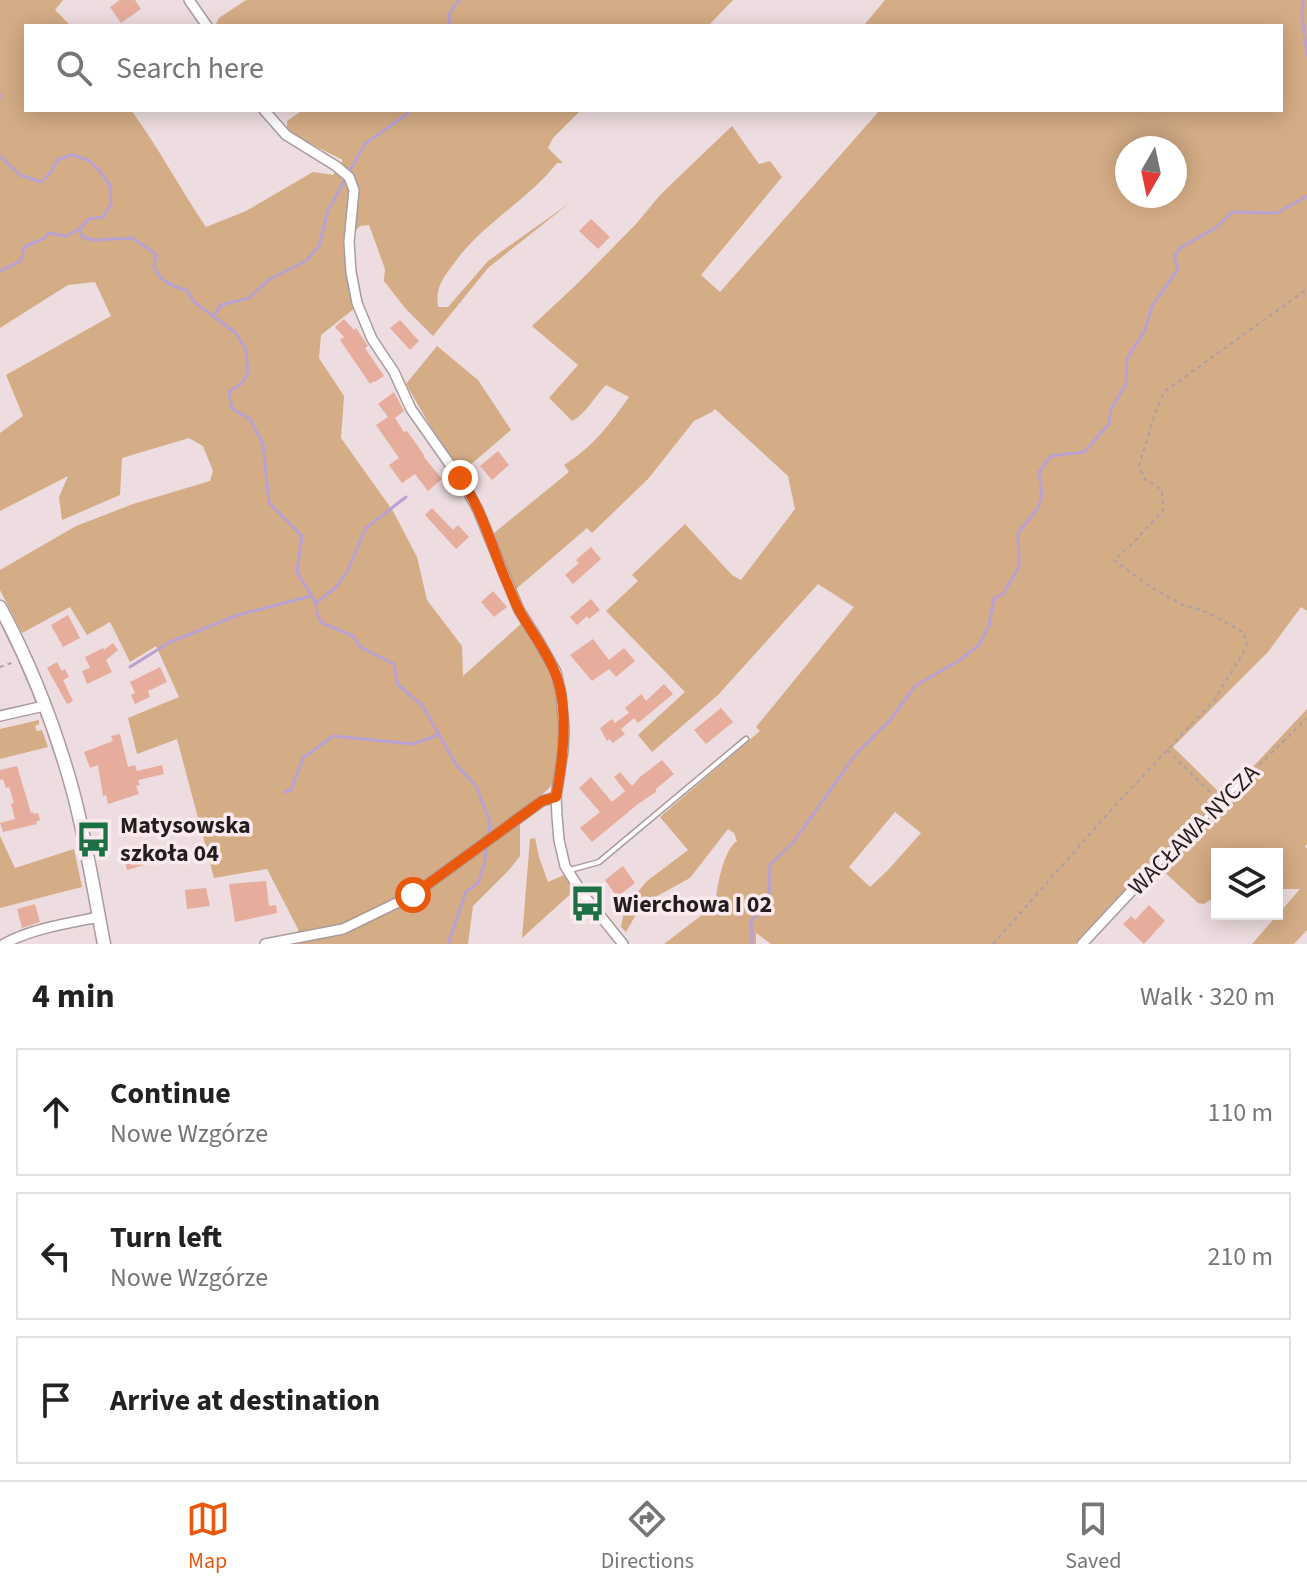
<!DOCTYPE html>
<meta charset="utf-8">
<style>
body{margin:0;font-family:"Source Sans 3",sans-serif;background:#f6f6f6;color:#222}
.controls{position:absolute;right:24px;bottom:24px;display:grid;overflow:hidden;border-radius:0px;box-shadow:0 4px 20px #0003}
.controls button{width:72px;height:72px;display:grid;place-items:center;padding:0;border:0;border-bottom:2px solid #e0e0e0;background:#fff;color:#222;font:40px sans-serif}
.compass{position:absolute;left:1115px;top:136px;width:72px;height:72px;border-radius:50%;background:#fff;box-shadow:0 4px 20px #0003;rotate:189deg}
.stop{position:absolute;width:24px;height:24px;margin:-18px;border:6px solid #ea580c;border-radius:50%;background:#fff}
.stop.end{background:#ea580c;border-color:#fff;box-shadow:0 2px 8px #0008}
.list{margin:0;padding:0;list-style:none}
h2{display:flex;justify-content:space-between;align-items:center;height:104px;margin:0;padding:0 32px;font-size:34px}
h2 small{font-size:26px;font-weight:400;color:#767676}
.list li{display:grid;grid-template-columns:52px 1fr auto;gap:24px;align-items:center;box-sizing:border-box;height:128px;margin:0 16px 16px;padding:0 16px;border:2px solid #e0e0e0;border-radius:0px}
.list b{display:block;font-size:30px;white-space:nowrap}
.list p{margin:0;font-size:26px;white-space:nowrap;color:#767676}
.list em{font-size:26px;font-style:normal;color:#767676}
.icon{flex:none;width:44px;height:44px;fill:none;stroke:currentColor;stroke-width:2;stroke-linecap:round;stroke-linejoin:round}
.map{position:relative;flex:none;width:1307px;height:944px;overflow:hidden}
.search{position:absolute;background:#fff;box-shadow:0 4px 20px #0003;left:24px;right:24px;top:24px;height:88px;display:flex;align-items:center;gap:20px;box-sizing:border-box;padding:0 28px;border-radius:0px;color:#767676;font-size:30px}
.sheet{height:536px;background:#fff}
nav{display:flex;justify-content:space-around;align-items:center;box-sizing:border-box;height:112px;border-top:2px solid #e0e0e0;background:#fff;font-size:22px;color:#767676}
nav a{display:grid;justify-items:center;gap:4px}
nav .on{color:#ea580c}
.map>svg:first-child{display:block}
</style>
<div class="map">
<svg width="1307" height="944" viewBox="0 0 1307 944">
<rect width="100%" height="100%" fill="#eedde0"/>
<g fill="#d4ac85" fill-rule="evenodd">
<path d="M0,0H63L55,10L71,26H26V110H131C159,148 180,189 206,227L246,211L313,172L333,175L343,160L287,132V121L303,110H581L553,138L548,148L563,163H557C527,201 483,223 455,262C450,269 444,276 441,283C437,291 437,299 438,307H448L488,261L571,202L488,268L433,336L405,308L384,281L385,269L369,225L360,226L343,241L347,281L355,308L321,335L319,358L344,396L341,438L393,511L417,557L427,600L462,646L463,676L522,623C531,638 544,655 550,672C558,693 563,764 553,783C548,792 528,805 520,812V856L510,869L473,906L468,944H299L298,929L267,869L214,878L177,739L137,754L128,718L179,697L156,646L130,662L110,622L87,635L70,607L22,633L0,590V570L76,526L133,504L210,481L213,471L203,446L189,438L122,458L120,495L62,520L59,497L68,476L0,511V433L23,416L6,375L111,316L95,282L68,285L0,328Z"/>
<polygon points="246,0 733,0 708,26 217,26 216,24 219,18"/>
<path d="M885,0H1307V611L1301,607L1268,652L1173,747L1223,796L1142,874L1075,944H771L756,933V944H664L715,905C717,888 723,850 737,841L734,833L728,829L690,878L659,895L638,911L626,932L621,927L625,907L647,881L688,850L660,817L760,731L756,727L854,607L818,584L718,695L652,752L638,735L685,692L606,611L638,581L632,575L685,524L732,575L741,580L795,509L788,476L715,409L712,412L694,421L648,479L592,533L587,528L516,589L509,575L494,533L569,472L564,465C593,447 610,424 629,397L606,385C594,397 586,414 572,421L549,398L578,365L532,326L578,283L636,224L661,194L732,126L759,164L770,161L782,177L701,275L720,292L880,110H1281V26H867L865,24ZM1127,148H1175V196H1127ZM895,812L921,833L888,870L870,887L849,867Z"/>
<polygon points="437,346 478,380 511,430 462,472 429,424 406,384"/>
<polygon points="1307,709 1307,844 1305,847 1307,848 1307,930 1294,944 1252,944 1300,889 1277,889 1277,854 1217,854 1217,895 1204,904 1198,903 1160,868 1255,777 1250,770"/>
<polygon points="39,720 39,724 35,726 37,731 42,730 48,747 0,759 0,729"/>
<polygon points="0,836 15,868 74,849 82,887 0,908"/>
<polygon points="535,838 539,857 548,882 564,875 575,890 522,938 530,839"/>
</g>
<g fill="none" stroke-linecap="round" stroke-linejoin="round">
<g stroke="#b9a1d1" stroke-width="3">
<polyline points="1303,0 1302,16 1307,55"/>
<polyline points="450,26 449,14 459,0"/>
<polyline points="0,95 0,98"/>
<polyline points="0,156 20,175 41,182 51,172 57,160 72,155 88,160 98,169 110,185 111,204 103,217 89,219 79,229 82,237 94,240 132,238 156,254 154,267 160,277 169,284 187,291 194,302 236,333 246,350 248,374 242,383 229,392 232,409 250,419 263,444 269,503 302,536 297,572 316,603 317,614 322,623 353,636 360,647 394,664 398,685 422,705 457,766 476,786 490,822 488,838"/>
<polyline points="349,172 365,144 407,114 409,110"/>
<polyline points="0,271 21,261 24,247 43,239 49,233 66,236 79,229"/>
<polyline points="213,316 221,305 249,298 270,279 306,261 319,246 328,210 346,178"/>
<polyline points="316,603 336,587 348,570 366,528 406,497"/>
<polyline points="130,667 170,642 238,615 311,596"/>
<polyline points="285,792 291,790 303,758 333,736 413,744 438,735"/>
<polyline points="448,944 466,892 478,883 484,865 487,845"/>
<polyline points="752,944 751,921 769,899 770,864 792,844 856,754 890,720 915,686 960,660 979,645 989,625 994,598 1003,594 1019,567 1018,533 1038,508 1042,495 1039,472 1051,456 1084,452 1109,424 1111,409 1126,384 1127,359 1145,330 1152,306 1178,269 1174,257 1180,248 1217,227 1232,212 1277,213 1307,196"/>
</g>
</g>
<g fill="#e6ac9c">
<polygon points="120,0 135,0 141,9 121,23 110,7"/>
<polygon points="591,219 610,237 598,249 579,231"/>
<polygon points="344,319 354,330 356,328 368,346 365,348 384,376 375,382 374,381 370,384 340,340 344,337 335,327"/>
<polygon points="400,320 419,341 410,350 390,328"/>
<polygon points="394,392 404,411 395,418 404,432 407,431 424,455 423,456 442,479 428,491 415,474 402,483 389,465 399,458 376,425 388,417 378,404"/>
<polygon points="498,451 509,465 492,480 480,466"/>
<polygon points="432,508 453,530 458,525 469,537 456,549 425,515"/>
<polygon points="591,547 601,559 573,584 565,575 579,563 576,560"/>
<polygon points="493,591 507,607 494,617 481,602"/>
<polygon points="591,599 600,610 589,619 587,616 577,625 570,617"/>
<polygon points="68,615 80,638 63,647 51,625"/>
<polygon points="593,639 609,660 624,648 635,661 616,677 609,669 592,681 570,655"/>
<polygon points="113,643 118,650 106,660 112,672 87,684 82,671 90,668 85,657 103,648 104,650"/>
<polygon points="57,662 62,671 65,669 69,677 63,680 73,701 67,704 47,668"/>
<polygon points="160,667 167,682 148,691 150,697 135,704 131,695 135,693 130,682"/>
<polygon points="664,684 673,694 638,723 634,718 621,729 625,734 613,743 609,739 607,741 600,728 612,719 615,723 629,713 625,708 641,694 646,701"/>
<polygon points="721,708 733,722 706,744 694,730"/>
<polygon points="120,734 128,767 135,765 137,771 162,765 164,774 138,780 140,785 136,786 139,794 108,804 106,795 103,796 98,765 90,768 84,752 113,741 111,736"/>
<polygon points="662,760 674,774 656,789 656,792 638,804 592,842 580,828 600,812 579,788 591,777 612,802 625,791 614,777 620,772 632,786 640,777"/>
<polygon points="17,766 31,813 33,812 34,814 38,813 40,820 36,822 37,824 3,832 0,823 15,819 11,804 14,803 9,787 6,788 3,779 0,780 0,770"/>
<polygon points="142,846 146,859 143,860 144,865 127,870 122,851"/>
<polygon points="623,866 635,883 617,897 605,880"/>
<polygon points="266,881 269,906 276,905 277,913 235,922 229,884"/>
<polygon points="206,888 210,906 187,909 185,890"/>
<polygon points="35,904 40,922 22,928 17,909"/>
<polygon points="1149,905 1165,921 1144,944 1123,924 1131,916 1135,920"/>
</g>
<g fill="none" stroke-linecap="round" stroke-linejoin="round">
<defs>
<g id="lane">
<polyline points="570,870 599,862 746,739"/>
<polyline points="1140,883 1241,782"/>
</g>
<g id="street">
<polyline points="189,0 207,26"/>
<polyline points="264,110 286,135 336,166 349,177 354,190 349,242 351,272 357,303 372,339 394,372 411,409 463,483 478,510 519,610 538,640 556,672 561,694 564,729 563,751 556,797 557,816 559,840 565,866 582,893 623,944"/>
<polyline points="0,716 44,706"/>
<path d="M4,944C30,929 69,923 99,917"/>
<polyline points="265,944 343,929 413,895 542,801 556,797"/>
<polyline points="1082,944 1138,884"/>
</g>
<path id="secondary" d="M0,607C30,663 55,727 72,788C86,839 94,892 104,944"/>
</defs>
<use href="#lane" stroke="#aa9b9d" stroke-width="7"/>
<use href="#street" stroke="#aa9b9d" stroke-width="12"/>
<use href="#secondary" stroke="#aa9b9d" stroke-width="15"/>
<g stroke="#ad9fa2" stroke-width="2" stroke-dasharray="4 4" stroke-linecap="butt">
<polyline points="0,667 14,662"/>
<polyline points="1167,750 1214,796"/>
<polyline points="1248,776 1307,718"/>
<path d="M993,944L1113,808L1216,698C1225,679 1240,663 1247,643L1243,632L1207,612L1183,605L1149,586L1114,560L1134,542L1163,510L1162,490L1145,479L1139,466L1154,417L1164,392L1307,289"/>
</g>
<use href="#lane" stroke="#fff" stroke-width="4"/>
<use href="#street" stroke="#fff" stroke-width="9"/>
<use href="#secondary" stroke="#fff" stroke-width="12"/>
</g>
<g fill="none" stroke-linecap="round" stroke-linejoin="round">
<path stroke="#ea580c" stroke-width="10" d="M413,895L542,801L556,797C563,760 570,706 554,670C545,649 531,631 520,612C514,601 510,589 505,578C491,545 481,507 460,478"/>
</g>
<defs>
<symbol id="bus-bare" viewBox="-9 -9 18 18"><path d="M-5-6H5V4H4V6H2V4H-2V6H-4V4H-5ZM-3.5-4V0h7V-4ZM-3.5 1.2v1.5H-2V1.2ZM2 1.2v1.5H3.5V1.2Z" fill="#1b7143" stroke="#fbeaed" stroke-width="2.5" paint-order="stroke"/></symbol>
</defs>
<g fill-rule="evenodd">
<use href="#bus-bare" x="68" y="814" width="51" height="51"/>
<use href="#bus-bare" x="562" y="878" width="51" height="51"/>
</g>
<g text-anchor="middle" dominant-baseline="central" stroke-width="7" stroke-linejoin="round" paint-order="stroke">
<g font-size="24" font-weight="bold" fill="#231d1e" stroke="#fbeaed" text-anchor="start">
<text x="120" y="825">Matysowska<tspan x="120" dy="28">szkoła 04</tspan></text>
<text x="613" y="904">Wierchowa I 02</text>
</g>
<g font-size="24" fill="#231d1e" stroke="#fbeaed">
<text transform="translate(1194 830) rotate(-45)">WACŁAWA NYCZA</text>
</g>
</g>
</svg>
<div class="controls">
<button><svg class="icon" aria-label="layers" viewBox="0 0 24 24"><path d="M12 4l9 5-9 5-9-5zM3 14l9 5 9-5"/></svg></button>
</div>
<svg class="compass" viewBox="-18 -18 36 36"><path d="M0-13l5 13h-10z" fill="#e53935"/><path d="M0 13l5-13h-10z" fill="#767676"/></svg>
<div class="stop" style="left:413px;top:895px"></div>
<div class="stop end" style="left:460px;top:478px"></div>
<div class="search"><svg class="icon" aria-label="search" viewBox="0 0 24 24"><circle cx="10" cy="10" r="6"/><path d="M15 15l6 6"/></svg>Search here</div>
</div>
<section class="sheet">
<h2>4 min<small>Walk · 320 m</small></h2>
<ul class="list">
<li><svg class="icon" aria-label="ahead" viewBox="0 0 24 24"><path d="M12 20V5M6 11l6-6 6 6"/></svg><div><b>Continue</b><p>Nowe Wzgórze</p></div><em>110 m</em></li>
<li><svg class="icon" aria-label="left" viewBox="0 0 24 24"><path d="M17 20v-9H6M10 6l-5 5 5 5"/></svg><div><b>Turn left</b><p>Nowe Wzgórze</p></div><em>210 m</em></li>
<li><svg class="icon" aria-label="arrive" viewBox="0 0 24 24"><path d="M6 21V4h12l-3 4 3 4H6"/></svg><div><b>Arrive at destination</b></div></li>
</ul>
</section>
<nav>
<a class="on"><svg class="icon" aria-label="map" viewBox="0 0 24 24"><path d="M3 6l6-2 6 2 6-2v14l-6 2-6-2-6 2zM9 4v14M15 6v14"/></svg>Map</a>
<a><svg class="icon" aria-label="directions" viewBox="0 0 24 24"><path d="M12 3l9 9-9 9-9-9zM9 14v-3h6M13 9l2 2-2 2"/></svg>Directions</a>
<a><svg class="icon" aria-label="saved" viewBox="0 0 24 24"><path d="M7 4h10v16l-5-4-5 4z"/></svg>Saved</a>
</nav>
